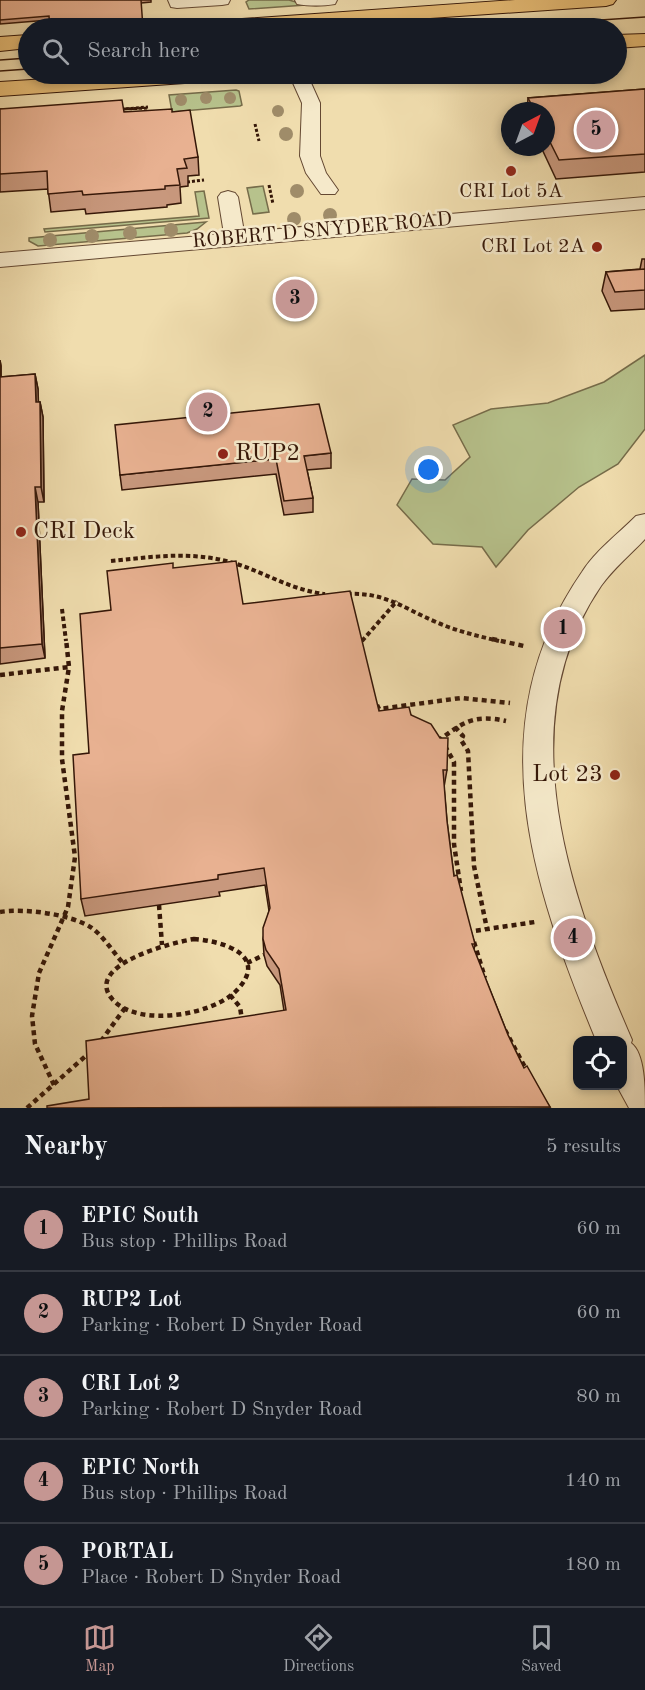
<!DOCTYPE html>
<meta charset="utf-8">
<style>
body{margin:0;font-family:"Old Standard TT",serif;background:#242831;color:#f1f3f6}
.controls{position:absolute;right:18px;bottom:18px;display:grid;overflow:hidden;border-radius:12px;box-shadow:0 3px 9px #0003}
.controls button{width:54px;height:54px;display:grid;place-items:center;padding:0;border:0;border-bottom:2px solid #363941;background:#171b24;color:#f1f3f6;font:30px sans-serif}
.compass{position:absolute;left:501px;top:102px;width:54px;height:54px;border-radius:50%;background:#171b24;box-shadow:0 3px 9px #0003;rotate:41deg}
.you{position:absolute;left:429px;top:470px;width:21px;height:21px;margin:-15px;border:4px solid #fff;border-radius:50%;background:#1a73e8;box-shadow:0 0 0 9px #1a73e833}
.badge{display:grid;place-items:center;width:39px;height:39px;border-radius:50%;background:#c59692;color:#111;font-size:20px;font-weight:700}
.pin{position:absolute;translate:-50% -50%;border:3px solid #fff;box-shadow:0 2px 6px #0006}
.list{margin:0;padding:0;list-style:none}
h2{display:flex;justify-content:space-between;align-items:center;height:78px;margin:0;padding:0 24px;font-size:26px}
h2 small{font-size:20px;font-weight:400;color:#9ea1a6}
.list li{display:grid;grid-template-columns:39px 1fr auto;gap:18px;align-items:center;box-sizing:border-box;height:84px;padding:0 24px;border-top:2px solid #363941}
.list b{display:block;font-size:22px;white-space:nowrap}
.list p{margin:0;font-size:20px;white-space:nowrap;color:#9ea1a6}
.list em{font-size:20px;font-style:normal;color:#9ea1a6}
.icon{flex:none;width:33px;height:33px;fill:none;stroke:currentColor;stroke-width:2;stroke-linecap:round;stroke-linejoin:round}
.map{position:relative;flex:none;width:645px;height:1108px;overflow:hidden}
.search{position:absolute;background:#171b24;box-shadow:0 3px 9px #0003;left:18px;right:18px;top:18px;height:66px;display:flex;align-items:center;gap:15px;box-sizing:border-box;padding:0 21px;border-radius:33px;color:#9ea1a6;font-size:22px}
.sheet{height:498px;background:#171b24}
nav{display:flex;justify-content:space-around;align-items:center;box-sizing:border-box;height:84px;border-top:2px solid #363941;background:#171b24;font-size:16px;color:#9ea1a6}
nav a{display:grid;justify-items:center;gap:3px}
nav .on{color:#c59692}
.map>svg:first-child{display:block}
</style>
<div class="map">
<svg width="645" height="1108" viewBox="0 0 645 1108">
<rect width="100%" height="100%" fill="#f0ddae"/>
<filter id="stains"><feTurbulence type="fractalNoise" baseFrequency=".00333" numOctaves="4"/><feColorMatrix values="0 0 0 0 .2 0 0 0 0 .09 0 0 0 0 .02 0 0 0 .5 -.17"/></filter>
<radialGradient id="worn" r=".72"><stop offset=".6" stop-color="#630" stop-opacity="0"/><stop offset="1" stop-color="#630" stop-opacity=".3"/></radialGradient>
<g fill="#b7c28c" stroke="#766c4a" stroke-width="1.5">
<polygon points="249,0 289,0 306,5 249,9 246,2"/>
<polygon points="236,90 239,91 242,105 240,106 172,112 169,95"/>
<polygon points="263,186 269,212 253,214 247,188"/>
<polygon points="204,191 209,218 45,232 44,229 199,216 195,192"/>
<polygon points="206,222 197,229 187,233 38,246 29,241 29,238"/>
<polygon points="645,355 645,429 618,464 579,487 528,530 496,567 482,547 433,544 397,505 412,479 445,480 470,457 453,425 491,409 548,403 604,382"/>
</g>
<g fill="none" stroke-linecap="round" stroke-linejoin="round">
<defs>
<g id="minor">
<polygon points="168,0 230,0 228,4 222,5 177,8 171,7"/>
<path d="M295,0H337L335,4C324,6 308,6 297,4Z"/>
<polygon points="289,74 307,74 320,103 320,156 326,173 338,190 335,194 321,194 306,173 300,156 302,103"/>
<polygon points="228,191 235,193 238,197 244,232 645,197 645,209 0,267 0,253 224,234 218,197 221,193"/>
<path d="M645,514V539C631,554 613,569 601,586C506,725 572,901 632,1040L631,1043C645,1053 645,1089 645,1108H629L617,1086H622V1040H596C532,885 477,724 582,572C595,551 618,534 636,516Z"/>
</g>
<g id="major">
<polygon points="515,0 616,0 613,4 606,6 285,28 189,28 192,23 200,22"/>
<polygon points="645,34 645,46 616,48 616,35"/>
<polygon points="28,35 28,48 0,51 0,37"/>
<polygon points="124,74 224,74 221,79 213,81 0,96 0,82"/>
</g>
</defs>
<use href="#minor" stroke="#644832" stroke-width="2"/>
<use href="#major" stroke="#351708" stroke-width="2"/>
<g stroke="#351708" stroke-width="3" stroke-dasharray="3 2" stroke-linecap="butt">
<polyline points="147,108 124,109 148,107"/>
<polyline points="255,124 259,141"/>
<polyline points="187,182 204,180"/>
<polyline points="269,185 273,204"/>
</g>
<g stroke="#351708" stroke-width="4" stroke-dasharray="4.5 3" stroke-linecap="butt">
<path d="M111,561C150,557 191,551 230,562C263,571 290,590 325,594"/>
<path d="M347,594C385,592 403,608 436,622C456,631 478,636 499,641"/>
<polyline points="62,609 66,641"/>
<polyline points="362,641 397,601"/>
</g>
<g stroke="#351708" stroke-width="4.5" stroke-dasharray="5 4" stroke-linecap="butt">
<polyline points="361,639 362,642"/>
<polyline points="492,639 524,646"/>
<polyline points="0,675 69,667"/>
<polyline points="377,705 379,709 461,698 510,703"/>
<polyline points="455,727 463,736 461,740 468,751 474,866 487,929"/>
<path d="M438,741C463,722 474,714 506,721"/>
<polyline points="445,746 454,762 454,844 461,891"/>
<polyline points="159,905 162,945"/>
<path d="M0,912C24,908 71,914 92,928C104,937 113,952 123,963"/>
<polyline points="467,932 535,922"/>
<path d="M194,939C222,941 270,955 237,990C214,1015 139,1028 113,1000C81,965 174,942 194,939Z"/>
<polyline points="474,942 485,978"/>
<polyline points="247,963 264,955"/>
<polyline points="230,995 240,1007 242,1020"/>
<polyline points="505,1030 527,1071"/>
<polyline points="101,1041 125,1008"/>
<polyline points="54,1085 35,1044 32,1016 39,973 68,907 75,857 62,759 62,711 69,667 66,639"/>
<polyline points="27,1108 89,1053"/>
</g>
<use href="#minor" fill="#f5e9ca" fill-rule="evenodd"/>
<use href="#major" fill="#e8be77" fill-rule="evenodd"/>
<g stroke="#351708" stroke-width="1.5">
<polyline points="483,28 645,17"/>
<polyline points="0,60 28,58"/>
<polyline points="0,71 28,69"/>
</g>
</g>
<g fill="#9f8c69">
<circle cx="206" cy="98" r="6"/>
<circle cx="230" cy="98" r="6"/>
<circle cx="181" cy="100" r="6"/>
<circle cx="278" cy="111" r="6"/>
<circle cx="286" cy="134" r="7"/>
<circle cx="297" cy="191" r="7"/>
<circle cx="330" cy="215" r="7"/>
<circle cx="294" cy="219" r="7"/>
<circle cx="171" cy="230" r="7"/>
<circle cx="130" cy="233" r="7"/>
<circle cx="92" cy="236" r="7"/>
<circle cx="50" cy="240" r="7"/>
</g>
<g fill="#c8987d" stroke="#351708" stroke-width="1.5">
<polygon points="0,0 151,0 151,2 141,3 49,20 0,24"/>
<polygon points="645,89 645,172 556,179 541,147 546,147 546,111 527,111 528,98"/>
<polygon points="0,109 124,112 172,112 198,157 199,175 188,176 188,186 180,187 181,203 167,205 167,207 86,214 85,209 51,212 48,189 0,192"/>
<polygon points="642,259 645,259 645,309 611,311 602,291 606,272 640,269"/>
<polygon points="0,360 1,366 1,377 35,374 38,389 38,402 40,402 43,417 44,502 38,502 45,658 0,664"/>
<polygon points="331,453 331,468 307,470 313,498 313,512 284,515 276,474 122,490 120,475"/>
<polygon points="173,568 243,604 379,711 411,715 447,770 444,787 447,821 454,876 475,944 474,950 508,1035 524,1068 550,1107 89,1099 284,1011 280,985 267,966 264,955 263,939 269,911 265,885 219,892 220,896 85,916 81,899 89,753 111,610"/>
</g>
<g fill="#a27c66" stroke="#351708" stroke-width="1.5">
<polygon points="0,360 1,366 1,393 0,387"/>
<polygon points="35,374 38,389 39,417 36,402"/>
<polygon points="40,402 43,417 44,502 41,487"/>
<polygon points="35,487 38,502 45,658 42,644"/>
</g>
<g fill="#e8b191" stroke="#351708" stroke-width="1.5">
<polygon points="0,0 141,0 143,28 50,28 49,16 0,20"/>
<polygon points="645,89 645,154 559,160 546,134 546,111 535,111 528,98"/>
<polygon points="122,100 124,112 172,109 172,112 190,110 198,157 184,159 187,168 177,169 180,185 165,186 165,189 83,195 82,191 48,194 47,171 0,174 0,109"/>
<polygon points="645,269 645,290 615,292 606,272"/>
<polygon points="35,374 36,402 40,402 41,487 35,487 42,644 0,648 0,377"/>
<polygon points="319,404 331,453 304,456 313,498 284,501 276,459 120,475 115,425"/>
<polygon points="236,561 243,604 350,591 379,711 409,707 411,715 431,724 440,738 448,738 447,770 443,770 447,821 454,876 457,875 475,944 472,944 508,1035 524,1068 527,1066 550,1107 47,1108 47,1106 89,1099 86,1041 286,1010 279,969 266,950 263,939 263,928 270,908 264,868 218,875 218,879 81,899 73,755 89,753 80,614 111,610 107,571 173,563 173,568"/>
</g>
<g fill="#8f2418" stroke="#f5e9ca" stroke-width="2">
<circle cx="511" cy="171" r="6"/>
<circle cx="597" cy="247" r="6"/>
<circle cx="223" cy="454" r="6"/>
<circle cx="21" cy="532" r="6"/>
<circle cx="615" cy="775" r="6"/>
</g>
<g text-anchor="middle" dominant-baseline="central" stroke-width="5" stroke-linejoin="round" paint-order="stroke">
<g font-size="20" fill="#351708" stroke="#f5e9ca">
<text x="511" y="192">CRI Lot 5A</text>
<text x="585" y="247" text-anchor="end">CRI Lot 2A</text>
</g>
<g font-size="20" fill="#351708" stroke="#f5e9ca">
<text transform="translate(322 231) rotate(-5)">ROBERT D SNYDER ROAD</text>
</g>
<g font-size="24" fill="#351708" stroke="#f5e9ca" text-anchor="start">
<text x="235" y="454">RUP2</text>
<text x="33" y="532">CRI Deck</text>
<text x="603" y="775" text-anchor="end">Lot 23</text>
</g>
</g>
<rect width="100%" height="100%" filter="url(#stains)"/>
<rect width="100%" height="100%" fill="url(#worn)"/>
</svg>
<div class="controls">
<button><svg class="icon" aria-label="locate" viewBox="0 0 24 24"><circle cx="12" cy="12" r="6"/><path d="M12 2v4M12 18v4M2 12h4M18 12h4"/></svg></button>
</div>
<svg class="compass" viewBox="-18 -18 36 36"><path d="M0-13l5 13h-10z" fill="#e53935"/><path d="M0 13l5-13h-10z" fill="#9ea1a6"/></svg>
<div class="you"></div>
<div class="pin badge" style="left:563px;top:629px">1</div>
<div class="pin badge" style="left:208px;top:412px">2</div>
<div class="pin badge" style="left:295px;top:299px">3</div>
<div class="pin badge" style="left:573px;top:938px">4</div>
<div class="pin badge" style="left:596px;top:130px">5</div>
<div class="search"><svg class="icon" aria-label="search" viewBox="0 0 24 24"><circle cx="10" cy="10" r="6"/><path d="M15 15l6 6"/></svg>Search here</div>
</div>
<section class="sheet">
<h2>Nearby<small>5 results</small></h2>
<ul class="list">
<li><span class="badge">1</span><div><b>EPIC South</b><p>Bus stop · Phillips Road</p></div><em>60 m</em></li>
<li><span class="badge">2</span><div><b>RUP2 Lot</b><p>Parking · Robert D Snyder Road</p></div><em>60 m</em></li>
<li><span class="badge">3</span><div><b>CRI Lot 2</b><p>Parking · Robert D Snyder Road</p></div><em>80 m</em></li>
<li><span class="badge">4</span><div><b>EPIC North</b><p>Bus stop · Phillips Road</p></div><em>140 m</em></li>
<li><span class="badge">5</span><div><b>PORTAL</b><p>Place · Robert D Snyder Road</p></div><em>180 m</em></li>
</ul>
</section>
<nav>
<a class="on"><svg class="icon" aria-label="map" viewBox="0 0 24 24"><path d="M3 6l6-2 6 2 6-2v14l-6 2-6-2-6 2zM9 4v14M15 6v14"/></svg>Map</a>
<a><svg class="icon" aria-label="directions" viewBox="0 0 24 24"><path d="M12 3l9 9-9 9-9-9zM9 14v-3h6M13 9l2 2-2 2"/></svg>Directions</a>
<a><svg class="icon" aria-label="saved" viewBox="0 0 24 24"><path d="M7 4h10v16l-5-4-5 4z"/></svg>Saved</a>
</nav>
